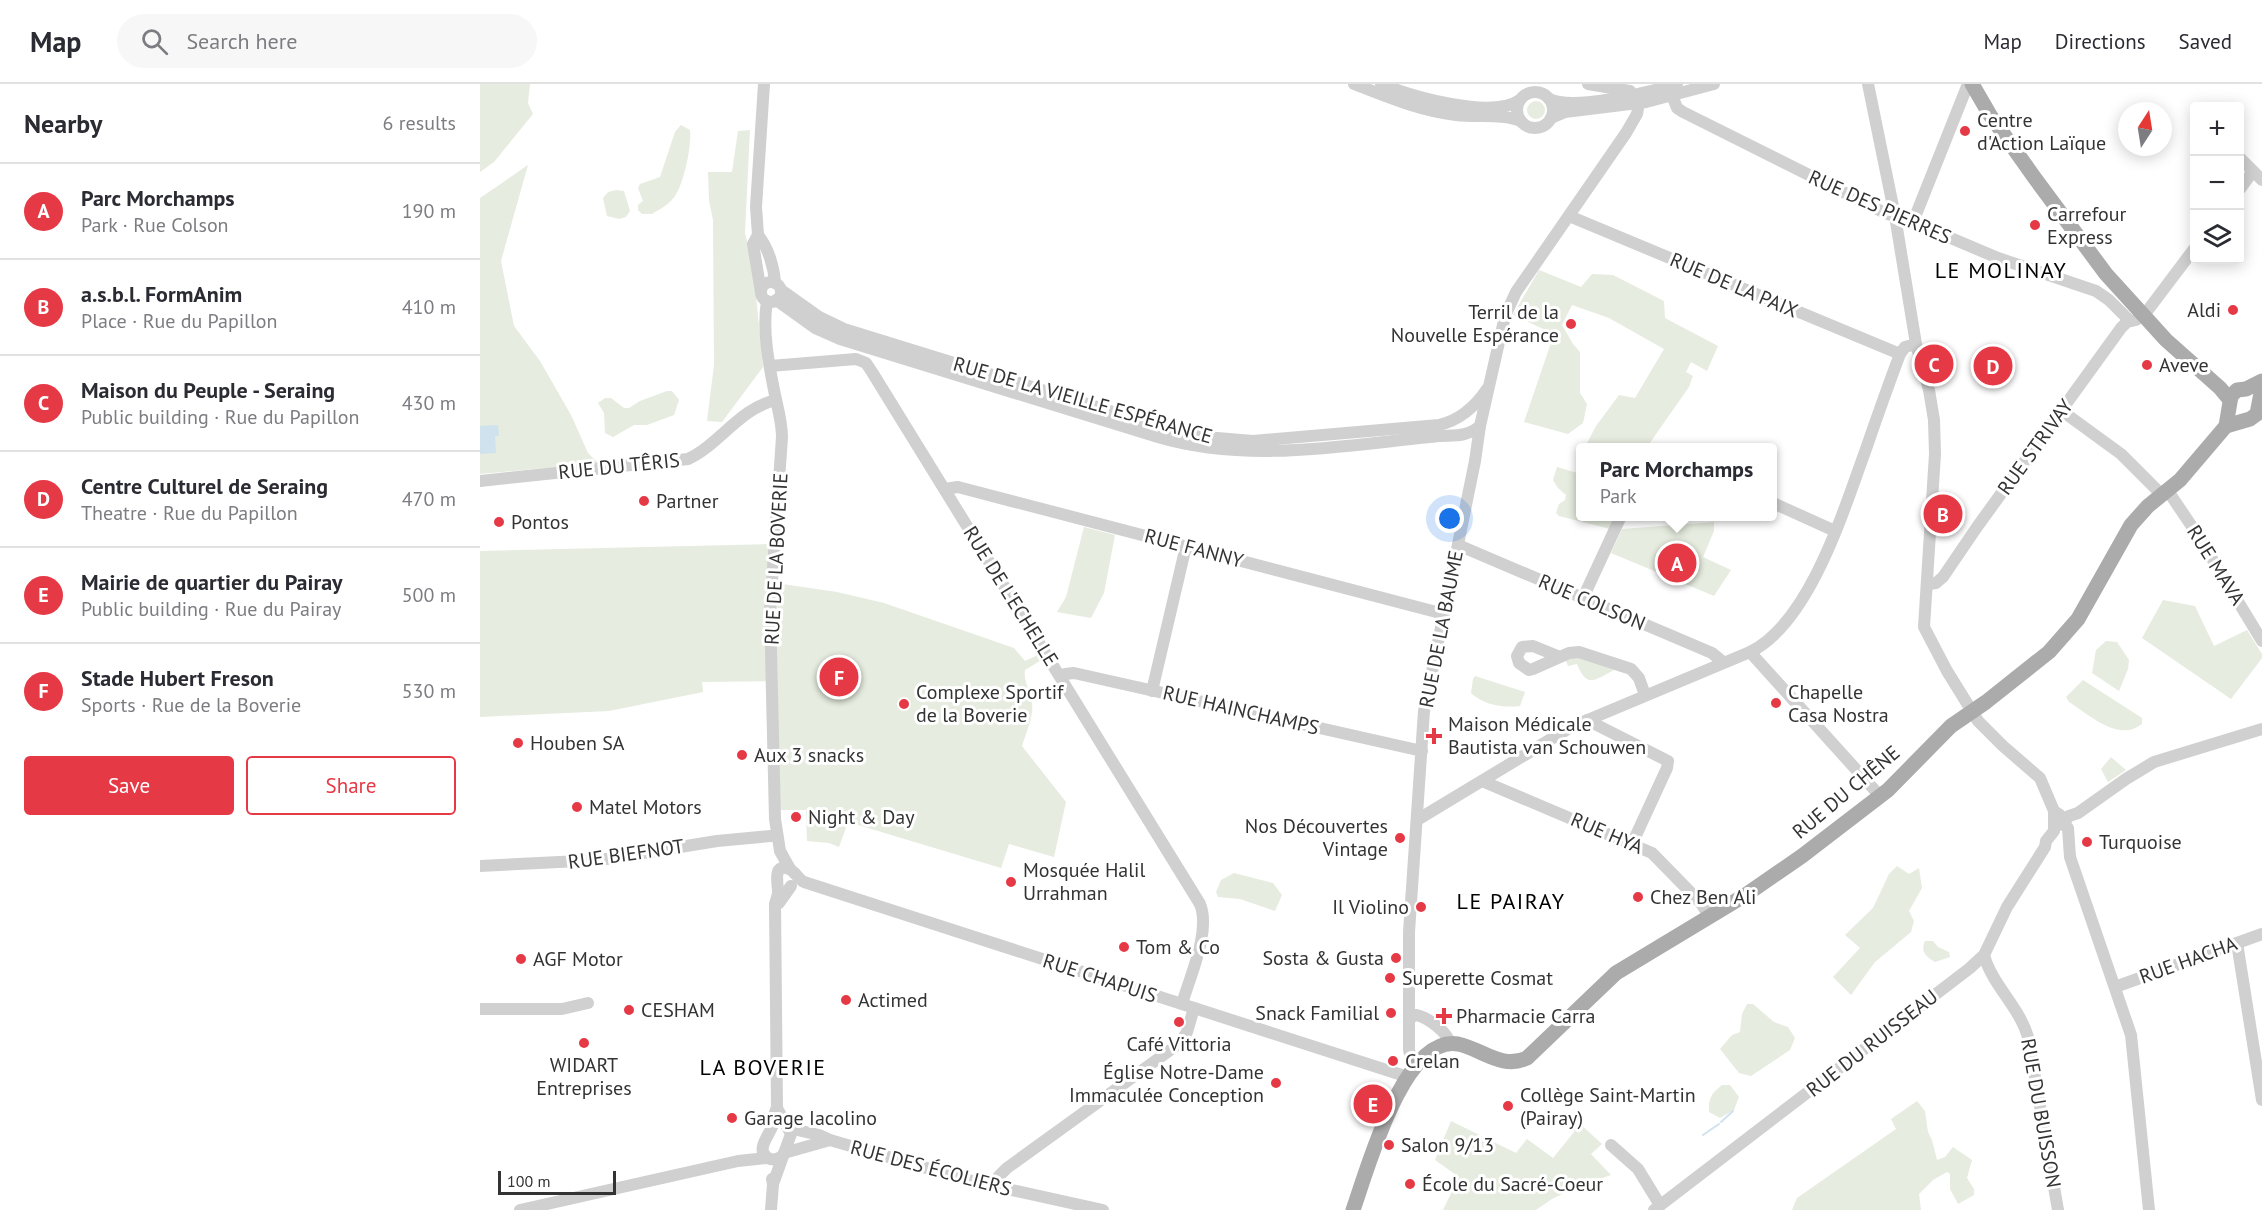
<!DOCTYPE html>
<meta charset="utf-8">
<style>
body{margin:0;font-family:"PT Sans",sans-serif;background:#f7f7f7;color:#2b2b33}
.controls{position:absolute;right:18px;top:18px;display:grid;overflow:hidden;border-radius:6px;box-shadow:0 3px 15px #0003}
.controls button{width:54px;height:54px;display:grid;place-items:center;padding:0;border:0;border-bottom:2px solid #e1e1e2;background:#fff;color:#2b2b33;font:30px sans-serif}
.compass{position:absolute;left:1638px;top:18px;width:54px;height:54px;border-radius:50%;background:#fff;box-shadow:0 3px 15px #0003;rotate:12deg}
.scale{position:absolute;left:18px;bottom:15px;width:118px;box-sizing:border-box;padding-left:6px;border:3px solid #333;border-top:0;font-size:16px;line-height:21px;white-space:nowrap;color:#333;-webkit-text-stroke:4px #fff;paint-order:stroke}
.you{position:absolute;left:970px;top:435px;width:21px;height:21px;margin:-15px;border:4px solid #fff;border-radius:50%;background:#1a73e8;box-shadow:0 0 0 9px #1a73e833}
.badge{display:grid;place-items:center;width:39px;height:39px;border-radius:50%;background:#e63946;color:#fff;font-size:20px;font-weight:700}
.pin{position:absolute;translate:-50% -50%;border:3px solid #fff;box-shadow:0 2px 6px #0006}
.popup{position:absolute;left:1096px;top:359px;width:201px;height:78px;box-sizing:border-box;display:grid;place-content:center;border-radius:6px;background:#fff;filter:drop-shadow(0 2px 4px #0005);font-size:20px;white-space:nowrap;color:#7c7c81}
.popup b{font-size:22px;color:#2b2b33}
.popup::after{content:'';position:absolute;left:50%;top:100%;margin-left:-12px;border:12px solid transparent;border-top-color:#fff}
.list{margin:0;padding:0;list-style:none}
h2{display:flex;justify-content:space-between;align-items:center;height:78px;margin:0;padding:0 24px;font-size:26px}
h2 small{font-size:20px;font-weight:400;color:#7c7c81}
.list li{display:grid;grid-template-columns:39px 1fr auto;gap:18px;align-items:center;box-sizing:border-box;height:96px;padding:0 24px;border-top:2px solid #e1e1e2}
.list b{display:block;font-size:22px;white-space:nowrap}
.list p{margin:0;font-size:20px;white-space:nowrap;color:#7c7c81}
.list em{font-size:20px;font-style:normal;color:#7c7c81}
.actions{display:flex;gap:12px;padding:18px 24px}
.actions a{flex:1;padding:14px 0;border:2px solid #e63946;border-radius:6px;text-align:center;font-size:21px;color:#e63946}
.actions .main{background:#e63946;color:#fff}
.icon{flex:none;width:33px;height:33px;fill:none;stroke:currentColor;stroke-width:2;stroke-linecap:round;stroke-linejoin:round}
.map{position:relative;flex:none;width:1782px;height:1126px;overflow:hidden}
header{display:flex;align-items:center;gap:36px;box-sizing:border-box;height:84px;padding:0 30px;background:#fff;border-bottom:2px solid #e1e1e2}
header strong{font-size:28px}
nav{display:flex;gap:33px;margin-inline-start:auto;font-size:21px}
.search{width:420px;height:54px;background:#f7f7f7;display:flex;align-items:center;gap:15px;box-sizing:border-box;padding:0 21px;border-radius:33px;color:#7c7c81;font-size:22px}
main{display:flex}
aside{flex:1;background:#fff}
.map>svg:first-child{display:block}
</style>
<header>
<strong>Map</strong>
<div class="search"><svg class="icon" aria-label="search" viewBox="0 0 24 24"><circle cx="10" cy="10" r="6"/><path d="M15 15l6 6"/></svg>Search here</div>
<nav><a>Map</a><a>Directions</a><a>Saved</a></nav>
</header>
<main>
<aside>
<h2>Nearby<small>6 results</small></h2>
<ul class="list">
<li><span class="badge">A</span><div><b>Parc Morchamps</b><p>Park · Rue Colson</p></div><em>190 m</em></li>
<li><span class="badge">B</span><div><b>a.s.b.l. FormAnim</b><p>Place · Rue du Papillon</p></div><em>410 m</em></li>
<li><span class="badge">C</span><div><b>Maison du Peuple - Seraing</b><p>Public building · Rue du Papillon</p></div><em>430 m</em></li>
<li><span class="badge">D</span><div><b>Centre Culturel de Seraing</b><p>Theatre · Rue du Papillon</p></div><em>470 m</em></li>
<li><span class="badge">E</span><div><b>Mairie de quartier du Pairay</b><p>Public building · Rue du Pairay</p></div><em>500 m</em></li>
<li><span class="badge">F</span><div><b>Stade Hubert Freson</b><p>Sports · Rue de la Boverie</p></div><em>530 m</em></li>
</ul>
<div class="actions"><a class="main">Save</a><a>Share</a></div>
</aside>
<div class="map">
<svg width="1782" height="1126" viewBox="0 0 1782 1126">
<rect width="100%" height="100%" fill="#fff"/>
<g fill="#e6ecdf">
<polygon points="0,0 50,0 48,19 53,30 14,78 0,88"/>
<circle cx="1056" cy="26" r="9"/>
<path d="M201,41L210,46C212,61 204,99 195,112C190,120 180,125 172,130H162L158,126V121L163,117L158,104L160,100L180,93L195,48Z"/>
<polygon points="270,46 265,149 273,181 283,283 242,338 227,337 234,281 233,136 229,116 228,88 252,88 258,47"/>
<polygon points="48,81 21,177 34,242 60,277 91,331 108,369 118,379 0,390 0,114"/>
<polygon points="136,106 144,107 150,127 146,133 139,135 127,132 123,114 128,108"/>
<polygon points="1059,186 1101,203 1112,190 1133,191 1184,217 1185,234 1238,262 1227,287 1211,278 1206,288 1213,292 1209,303 1167,363 1105,363 1116,342 1139,311 1155,314 1184,265 1129,234 1092,221 1082,241 1093,260 1100,268 1100,309 1107,320 1103,339 1088,350 1044,338 1074,250 1033,231"/>
<polygon points="187,307 192,307 199,316 194,331 167,341 154,341 133,353 125,349 124,329 118,319 125,314 131,314 144,324 149,324 160,317"/>
<polygon points="1077,383 1101,390 1101,432 1137,433 1130,445 1079,432 1076,429 1079,420 1085,416 1086,411 1078,404 1073,396"/>
<polygon points="1234,438 1234,447 1223,473 1251,486 1234,512 1131,469 1142,445"/>
<polygon points="604,443 635,451 624,509 611,534 577,528 586,513"/>
<path d="M291,460L289,498L357,508L404,519L534,564L545,577L562,569L565,574L545,586C543,598 551,607 552,619C554,632 546,649 542,662L586,718L574,773L529,760L521,784L368,738L359,763L349,759L327,757L326,726H299L295,597L222,598L223,608L129,627L0,633V467Z"/>
<polygon points="1683,516 1715,522 1734,562 1767,546 1782,570 1782,574 1751,615 1662,554"/>
<polygon points="1626,557 1637,558 1649,576 1648,585 1639,607 1612,589 1616,566"/>
<path d="M1096,572L1134,585V586C1115,596 1107,605 1097,580L1088,582L1085,575Z"/>
<path d="M995,592L1045,608L1040,622C1022,624 1004,621 991,609L993,595Z"/>
<path d="M1603,596L1662,634V640C1639,659 1608,630 1589,618L1586,613Z"/>
<polygon points="1631,673 1646,686 1628,698 1621,685"/>
<polygon points="1417,782 1429,790 1439,784 1442,804 1429,827 1434,837 1431,848 1395,878 1371,911 1353,893 1380,864 1365,851 1393,824 1409,790"/>
<polygon points="754,789 793,799 802,811 795,827 760,815 738,813 736,808 741,796"/>
<path d="M1445,857H1453L1458,863L1469,868L1470,873L1455,878C1447,873 1440,868 1445,857Z"/>
<polygon points="1267,920 1273,920 1294,938 1308,943 1315,954 1310,966 1271,992 1259,989 1240,965 1252,951 1260,948 1262,930"/>
<path d="M1242,1001H1250L1259,1013L1254,1026L1240,1034L1229,1028C1228,1014 1232,1009 1242,1001Z"/>
<polygon points="1437,1017 1445,1027 1448,1048 1452,1056 1457,1076 1465,1073 1473,1063 1492,1076 1487,1094 1494,1105 1494,1111 1478,1120 1470,1105 1470,1090 1467,1088 1453,1096 1439,1110 1441,1126 1312,1126 1317,1114 1416,1045 1411,1035"/>
<polygon points="1088,1029 1122,1060 1111,1070 1131,1091 1095,1104 1072,1115 1056,1126 963,1126 979,1093 955,1076 971,1037 1036,1069 1047,1055 1073,1074 1094,1048 1086,1034"/>
</g>
<polygon fill="#cfe2ee" points="18,341 19,352 15,352 16,369 0,370 0,342"/>
<g fill="none" stroke-linecap="round" stroke-linejoin="round">
<g stroke="#cfe2ee" stroke-width="2">
<polyline points="1241,1038 1253,1027"/>
<polyline points="1223,1051 1239,1040"/>
</g>
<g stroke="#d0d0d0" stroke-width="12">
<path d="M874,0C908,13 940,27 976,31C998,34 1021,29 1041,37"/>
<path d="M901,0C931,12 1011,36 1040,16"/>
<polyline points="1108,0 1150,7"/>
<polyline points="1388,0 1415,132 1436,260 1449,306 1454,336 1455,370 1444,543 1467,587 1498,637 1523,662 1560,694 1574,727 1580,731 1582,740"/>
<circle cx="1055" cy="26" r="18"/>
<polyline points="1192,11 1197,24 1203,28 1405,129 1433,138 1518,174 1616,207 1629,216 1650,237"/>
<path d="M1069,15C1094,27 1170,8 1197,0"/>
<polyline points="1071,34 1085,28 1166,18 1234,0"/>
<polyline points="1760,74 1782,96"/>
<polyline points="1760,105 1773,87"/>
<polyline points="1089,132 1420,270"/>
<polyline points="1433,138 1488,0"/>
<path d="M278,151C288,163 294,183 295,199"/>
<circle cx="291" cy="208" r="10"/>
<path d="M301,206L339,233L364,245L685,344L725,353L773,357L959,341C980,336 995,323 1007,305"/>
<polyline points="281,208 273,160 278,151 276,123 284,0"/>
<path d="M296,216L335,244L360,255L678,353C769,380 867,361 959,352C975,351 987,353 1000,342"/>
<path d="M287,217C282,247 289,281 295,311C298,325 302,339 302,353L290,527L295,735L300,767L310,785"/>
<polyline points="1668,226 1714,165"/>
<path d="M290,282L376,275L386,279L392,288L720,820C731,847 710,892 702,920"/>
<polyline points="1582,327 1641,370 1682,411"/>
<path d="M0,397L208,375C240,360 260,324 296,316"/>
<polyline points="465,405 478,403 964,530"/>
<polyline points="1688,407 1717,450 1782,557"/>
<polyline points="1293,419 1355,447"/>
<polyline points="978,461 1232,569 1243,578"/>
<polyline points="1449,500 1456,499 1463,493 1497,443 1641,244 1647,238 1656,236"/>
<polyline points="1103,514 1141,432"/>
<polyline points="1270,568 1400,712"/>
<polyline points="1080,573 1053,562 1042,563 1037,572 1039,579 1049,586 1053,585 1089,569 1099,568 1151,585 1159,594 1165,611"/>
<polyline points="581,593 585,590 594,589 942,667"/>
<polyline points="672,607 706,462"/>
<polyline points="1107,636 1188,677 1187,684 1152,760"/>
<polyline points="1002,697 1172,769 1220,818 1230,833"/>
<path d="M937,736L1091,643L1270,568C1330,539 1364,425 1386,365C1397,333 1408,302 1420,270L1425,263L1436,260"/>
<polyline points="1583,740 1589,732 1598,729 1646,695 1674,678 1782,645"/>
<polyline points="1577,741 1583,740 1588,744 1590,773 1651,951 1669,1126"/>
<polyline points="0,782 120,776 237,757 291,752"/>
<polyline points="299,819 311,802"/>
<polyline points="1757,859 1782,1016"/>
<path d="M1504,871C1512,901 1539,922 1548,953L1578,1126"/>
<polyline points="1635,903 1782,850"/>
<polyline points="0,925 82,925 108,919"/>
<path d="M930,934L936,931C947,933 968,948 970,960"/>
<polyline points="937,981 931,974 929,966 929,848 944,627 995,377 1000,342 1025,232 1036,208 1146,49 1157,30 1159,19"/>
<polyline points="309,1044 339,1051 350,1056 495,1098 623,1126"/>
<polyline points="1131,1061 1158,1085 1180,1121"/>
<polyline points="304,1069 350,1056"/>
<path d="M302,1072C298,1075 293,1077 288,1074C275,1067 289,1051 292,1043C294,1036 293,1030 297,1024L295,820C296,817 297,813 298,810C299,803 291,778 309,785C315,787 318,795 324,798L928,993"/>
<polyline points="293,1100 311,1050 297,1024"/>
<polyline points="515,1103 518,1093 527,1084 700,959 707,948 714,924"/>
<polyline points="40,1126 258,1077 287,1074"/>
<polyline points="291,1126 293,1100 292,1095"/>
<polyline points="1174,1126 1490,884 1504,871 1527,823 1565,763 1566,757 1574,747 1574,728"/>
</g>
<g stroke="#ababab" stroke-width="15">
<polyline points="1492,0 1510,31 1554,93 1626,190 1686,256 1740,304 1750,316"/>
<polyline points="1746,342 1770,335 1777,330 1782,304"/>
<path d="M873,1126C887,1087 923,951 978,960C1002,965 1022,986 1047,974L1136,889L1267,810L1322,772L1408,706L1471,642L1506,618L1569,568L1598,535L1651,441L1668,422L1700,396L1746,342L1751,312L1757,306L1766,305L1782,297"/>
</g>
</g>
<g fill="#e63946" stroke="#fff" stroke-width="2">
<circle cx="1485" cy="47" r="6"/>
<circle cx="1555" cy="141" r="6"/>
<circle cx="1753" cy="226" r="6"/>
<circle cx="1091" cy="240" r="6"/>
<circle cx="1667" cy="281" r="6"/>
<circle cx="164" cy="417" r="6"/>
<circle cx="19" cy="438" r="6"/>
<circle cx="1296" cy="619" r="6"/>
<circle cx="424" cy="620" r="6"/>
<path d="M951 643h6v6h6v6h-6v6h-6v-6h-6v-6h6z"/>
<circle cx="38" cy="659" r="6"/>
<circle cx="262" cy="671" r="6"/>
<circle cx="97" cy="723" r="6"/>
<circle cx="316" cy="733" r="6"/>
<circle cx="920" cy="754" r="6"/>
<circle cx="1607" cy="758" r="6"/>
<circle cx="531" cy="798" r="6"/>
<circle cx="1158" cy="813" r="6"/>
<circle cx="941" cy="823" r="6"/>
<circle cx="644" cy="863" r="6"/>
<circle cx="916" cy="874" r="6"/>
<circle cx="41" cy="875" r="6"/>
<circle cx="910" cy="894" r="6"/>
<circle cx="366" cy="916" r="6"/>
<circle cx="149" cy="926" r="6"/>
<circle cx="911" cy="929" r="6"/>
<path d="M961 923h6v6h6v6h-6v6h-6v-6h-6v-6h6z"/>
<circle cx="699" cy="938" r="6"/>
<circle cx="104" cy="959" r="6"/>
<circle cx="913" cy="977" r="6"/>
<circle cx="796" cy="999" r="6"/>
<circle cx="1028" cy="1022" r="6"/>
<circle cx="252" cy="1034" r="6"/>
<circle cx="909" cy="1061" r="6"/>
<circle cx="930" cy="1100" r="6"/>
</g>
<g text-anchor="middle" dominant-baseline="central" stroke-width="6" stroke-linejoin="round" paint-order="stroke">
<g font-size="20" fill="#333" stroke="#fff" text-anchor="start">
<text x="1497" y="36">Centre<tspan x="1497" dy="23">d'Action Laïque</tspan></text>
<text x="1567" y="130">Carrefour<tspan x="1567" dy="23">Express</tspan></text>
<text x="1741" y="226" text-anchor="end">Aldi</text>
<text x="1079" y="228" text-anchor="end">Terril de la<tspan x="1079" dy="23">Nouvelle Espérance</tspan></text>
<text x="1679" y="281">Aveve</text>
<text x="176" y="417">Partner</text>
<text x="31" y="438">Pontos</text>
<text x="436" y="608">Complexe Sportif<tspan x="436" dy="23">de la Boverie</tspan></text>
<text x="1308" y="608">Chapelle<tspan x="1308" dy="23">Casa Nostra</tspan></text>
<text x="968" y="640">Maison Médicale<tspan x="968" dy="23">Bautista van Schouwen</tspan></text>
<text x="50" y="659">Houben SA</text>
<text x="274" y="671">Aux 3 snacks</text>
<text x="109" y="723">Matel Motors</text>
<text x="328" y="733">Night &amp; Day</text>
<text x="908" y="742" text-anchor="end">Nos Découvertes<tspan x="908" dy="23">Vintage</tspan></text>
<text x="1619" y="758">Turquoise</text>
<text x="543" y="786">Mosquée Halil<tspan x="543" dy="23">Urrahman</tspan></text>
<text x="1170" y="813">Chez Ben Ali</text>
<text x="929" y="823" text-anchor="end">Il Violino</text>
<text x="656" y="863">Tom &amp; Co</text>
<text x="904" y="874" text-anchor="end">Sosta &amp; Gusta</text>
<text x="53" y="875">AGF Motor</text>
<text x="922" y="894">Superette Cosmat</text>
<text x="378" y="916">Actimed</text>
<text x="161" y="926">CESHAM</text>
<text x="899" y="929" text-anchor="end">Snack Familial</text>
<text x="976" y="932">Pharmacie Carra</text>
<text x="699" y="960" text-anchor="middle">Café Vittoria</text>
<text x="925" y="977">Crelan</text>
<text x="104" y="981" text-anchor="middle">WIDART<tspan x="104" dy="23">Entreprises</tspan></text>
<text x="784" y="988" text-anchor="end">Église Notre-Dame<tspan x="784" dy="23">Immaculée Conception</tspan></text>
<text x="1040" y="1011">Collège Saint-Martin<tspan x="1040" dy="23">(Pairay)</tspan></text>
<text x="264" y="1034">Garage Iacolino</text>
<text x="921" y="1061">Salon 9/13</text>
<text x="942" y="1100">École du Sacré-Coeur</text>
</g>
<g font-size="20" fill="#333" stroke="#fff">
<text transform="translate(1400 123) rotate(24)">RUE DES PIERRES</text>
<text transform="translate(1254 201) rotate(23)">RUE DE LA PAIX</text>
<text transform="translate(603 316) rotate(16)">RUE DE LA VIEILLE ESPÉRANCE</text>
<text transform="translate(1555 363) rotate(-54)">RUE STRIVAY</text>
<text transform="translate(139 382) rotate(-6)">RUE DU TÊRIS</text>
<text transform="translate(714 464) rotate(15)">RUE FANNY</text>
<text transform="translate(296 475) rotate(-87)">RUE DE LA BOVERIE</text>
<text transform="translate(1736 481) rotate(58)">RUE MAVA</text>
<text transform="translate(531 512) rotate(58)">RUE DE L'ECHELLE</text>
<text transform="translate(1112 518) rotate(23)">RUE COLSON</text>
<text transform="translate(961 545) rotate(-79)">RUE DE LA BAUME</text>
<text transform="translate(761 626) rotate(13)">RUE HAINCHAMPS</text>
<text transform="translate(1366 708) rotate(-40)">RUE DU CHÊNE</text>
<text transform="translate(1127 749) rotate(23)">RUE HYA</text>
<text transform="translate(146 770) rotate(-8)">RUE BIEFNOT</text>
<text transform="translate(1708 876) rotate(-20)">RUE HACHA</text>
<text transform="translate(620 894) rotate(18)">RUE CHAPUIS</text>
<text transform="translate(1392 959) rotate(-38)">RUE DU RUISSEAU</text>
<text transform="translate(1561 1029) rotate(80)">RUE DU BUISSON</text>
<text transform="translate(451 1084) rotate(15)">RUE DES ÉCOLIERS</text>
</g>
<g font-size="22" letter-spacing="1.5" fill="#000" stroke="#fff">
<text x="1521" y="186">LE MOLINAY</text>
<text x="1031" y="817">LE PAIRAY</text>
<text x="283" y="983">LA BOVERIE</text>
</g>
</g>
</svg>
<div class="controls">
<button>+</button>
<button>−</button>
<button><svg class="icon" aria-label="layers" viewBox="0 0 24 24"><path d="M12 4l9 5-9 5-9-5zM3 14l9 5 9-5"/></svg></button>
</div>
<svg class="compass" viewBox="-18 -18 36 36"><path d="M0-13l5 13h-10z" fill="#e53935"/><path d="M0 13l5-13h-10z" fill="#7c7c81"/></svg>
<div class="scale">100 m</div>
<div class="you"></div>
<div class="pin badge" style="left:1197px;top:479px">A</div>
<div class="popup"><b>Parc Morchamps</b>Park</div>
<div class="pin badge" style="left:1463px;top:430px">B</div>
<div class="pin badge" style="left:1454px;top:280px">C</div>
<div class="pin badge" style="left:1513px;top:282px">D</div>
<div class="pin badge" style="left:893px;top:1020px">E</div>
<div class="pin badge" style="left:359px;top:593px">F</div>
</div>
</main>
